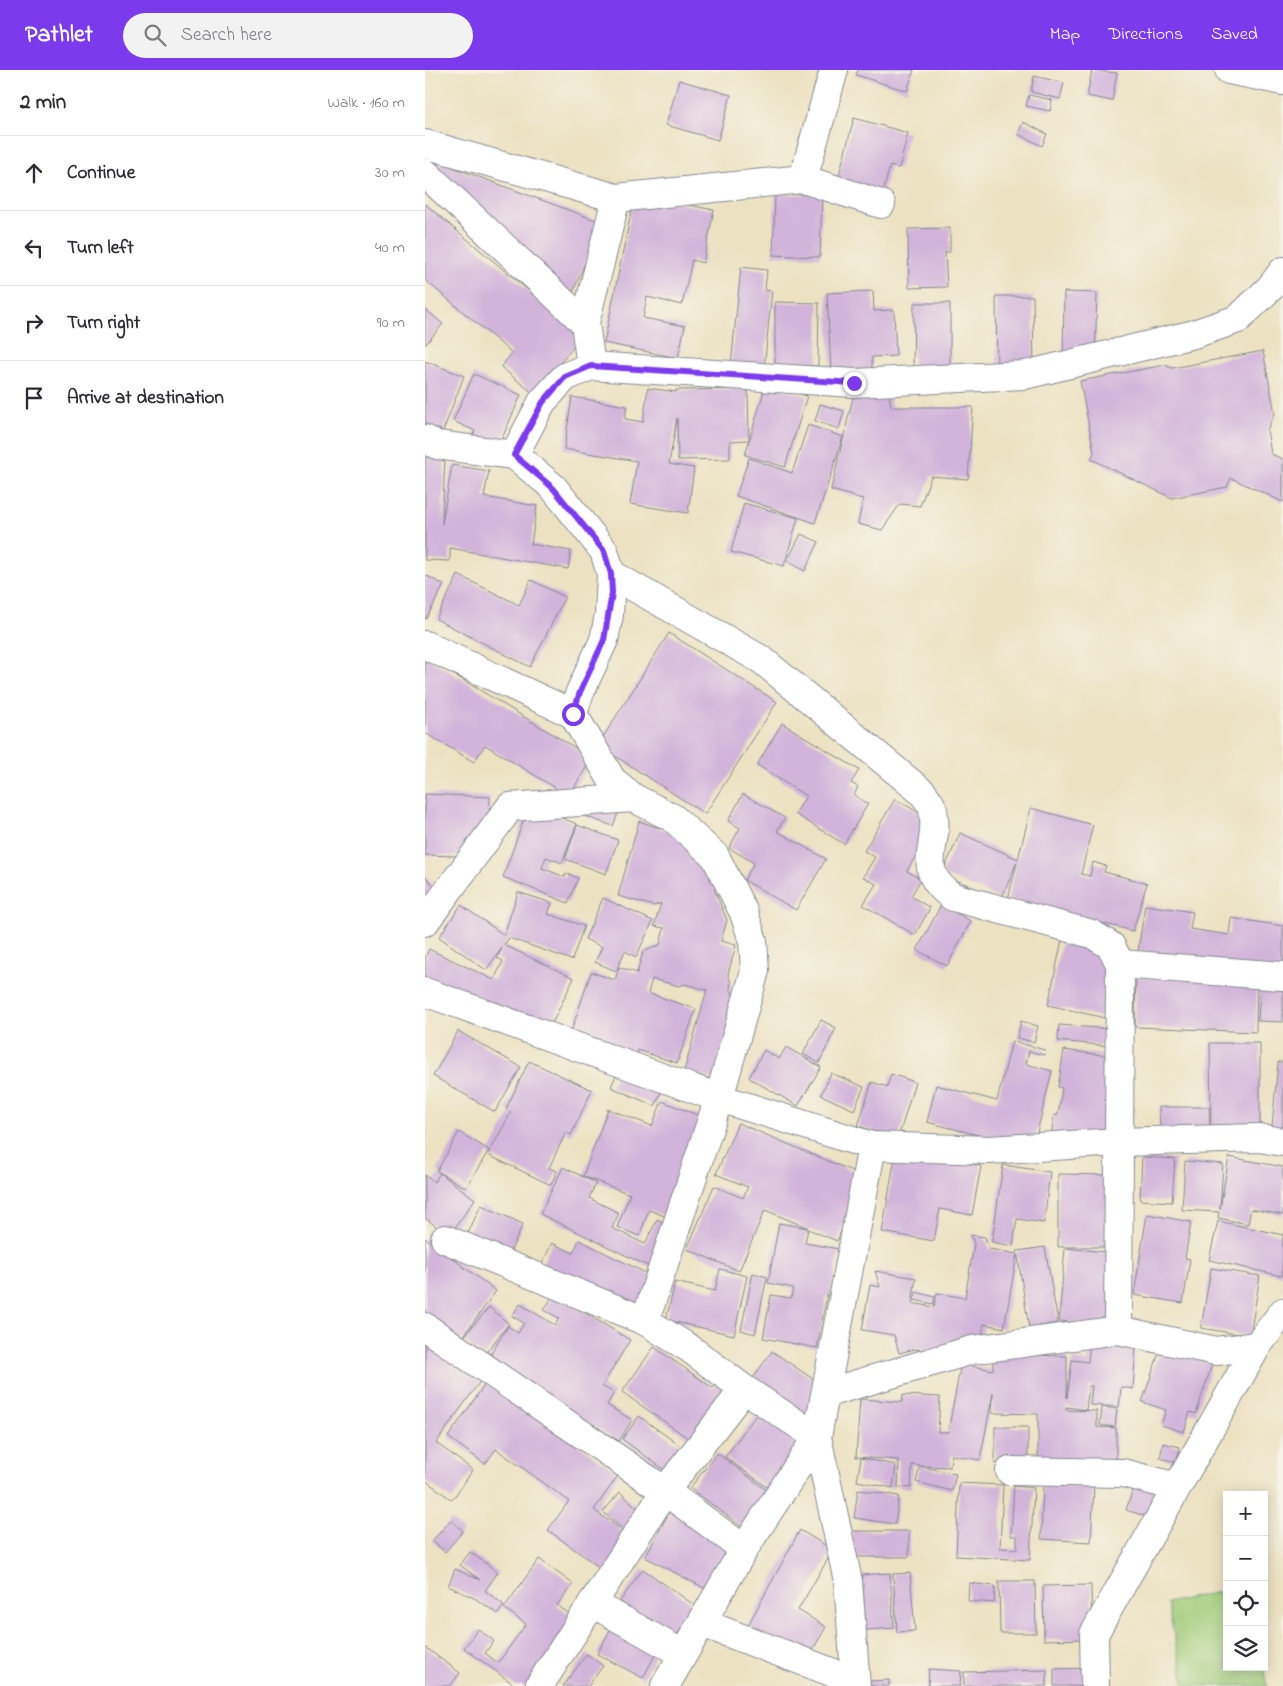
<!DOCTYPE html>
<meta charset="utf-8">
<style>
body{margin:0;font-family:"Indie Flower",sans-serif;background:#f2f2f3;color:#2b2b33}
.controls{position:absolute;right:15px;bottom:15px;display:grid;overflow:hidden;border-radius:0px;box-shadow:0 2px 12px #0003}
.controls button{width:45px;height:45px;display:grid;place-items:center;padding:0;border:0;border-bottom:1px solid #e1e1e2;background:#fff;color:#2b2b33;font:25px sans-serif}
.stop{position:absolute;width:15px;height:15px;margin:-11px;border:4px solid #7c3aed;border-radius:50%;background:#fff}
.stop.end{background:#7c3aed;border-color:#fff;box-shadow:0 1px 5px #0008}
.list{margin:0;padding:0;list-style:none}
h2{display:flex;justify-content:space-between;align-items:center;height:65px;margin:0;padding:0 20px;font-size:21px}
h2 small{font-size:16px;font-weight:400;color:#7c7c81}
.list li{display:grid;grid-template-columns:32px 1fr auto;gap:15px;align-items:center;box-sizing:border-box;height:75px;padding:0 20px;border-top:1px solid #e1e1e2}
.list b{display:block;font-size:19px;white-space:nowrap}
.list em{font-size:16px;font-style:normal;color:#7c7c81}
.icon{flex:none;width:28px;height:28px;fill:none;stroke:currentColor;stroke-width:2;stroke-linecap:round;stroke-linejoin:round}
.map{position:relative;flex:none;width:858px;height:1616px;overflow:hidden}
header{display:flex;align-items:center;gap:30px;box-sizing:border-box;height:70px;padding:0 25px;background:#7c3aed;color:#fff}
header strong{font-size:24px}
nav{display:flex;gap:28px;margin-inline-start:auto;font-size:18px}
.search{width:350px;height:45px;background:#f2f2f3;display:flex;align-items:center;gap:12px;box-sizing:border-box;padding:0 18px;border-radius:28px;color:#7c7c81;font-size:19px}
main{display:flex}
aside{flex:1;background:#fff}
.map>svg:first-child{display:block}
</style>
<header>
<strong>Pathlet</strong>
<div class="search"><svg class="icon" aria-label="search" viewBox="0 0 24 24"><circle cx="10" cy="10" r="6"/><path d="M15 15l6 6"/></svg>Search here</div>
<nav><a>Map</a><a>Directions</a><a>Saved</a></nav>
</header>
<main>
<aside>
<h2>2 min<small>Walk · 160 m</small></h2>
<ul class="list">
<li><svg class="icon" aria-label="ahead" viewBox="0 0 24 24"><path d="M12 20V5M6 11l6-6 6 6"/></svg><div><b>Continue</b></div><em>30 m</em></li>
<li><svg class="icon" aria-label="left" viewBox="0 0 24 24"><path d="M17 20v-9H6M10 6l-5 5 5 5"/></svg><div><b>Turn left</b></div><em>40 m</em></li>
<li><svg class="icon" aria-label="right" viewBox="0 0 24 24"><path d="M7 20v-9h11M14 6l5 5-5 5"/></svg><div><b>Turn right</b></div><em>90 m</em></li>
<li><svg class="icon" aria-label="arrive" viewBox="0 0 24 24"><path d="M6 21V4h12l-3 4 3 4H6"/></svg><div><b>Arrive at destination</b></div></li>
</ul>
</aside>
<div class="map">
<svg width="858" height="1616" viewBox="0 0 858 1616">
<rect width="100%" height="100%" fill="#f7f3e8"/>
<filter id="ink" filterUnits="userSpaceOnUse"><feTurbulence type="fractalNoise" baseFrequency=".02" numOctaves="2"/><feDisplacementMap in="SourceGraphic" scale="10" xChannelSelector="R" yChannelSelector="G"/><feConvolveMatrix kernelMatrix="1 2 1 2 8 2 1 2 1" color-interpolation-filters="sRGB"/></filter>
<filter id="wash" filterUnits="userSpaceOnUse"><feTurbulence type="fractalNoise" baseFrequency=".0096" numOctaves="4" result="noise"/><feDisplacementMap in="SourceGraphic" scale="20" xChannelSelector="R" yChannelSelector="G"/><feGaussianBlur stdDeviation="1.12" result="paint"/><feColorMatrix in="noise" values="0 0 0 0 0 0 0 0 0 0 0 0 0 0 0 0 0 1.4 0 .05"/><feComposite in="paint" operator="in"/></filter>
<g filter="url(#wash)">
<rect width="100%" height="100%" fill="#ece2c2"/>
<polygon fill="#a0cc79" stroke="#5e7e6c" points="802,1520 802,1597 838,1597 842,1616 760,1616 742,1533"/>
<g id="blocks">
<g fill="#d2b4da">
<polygon points="433,0 489,0 482,21 431,5"/>
<polygon points="667,0 692,3 687,31 662,26"/>
<polygon points="609,6 639,13 635,29 606,22"/>
<polygon points="254,10 306,25 293,70 241,55"/>
<polygon points="604,25 627,30 625,41 601,36"/>
<polygon points="429,48 483,63 474,98 465,96 458,122 413,109"/>
<polygon points="598,52 622,64 617,76 593,64"/>
<polygon points="0,87 176,152 145,230 0,99"/>
<polygon points="210,124 289,140 278,193 267,190 257,235 222,227 218,248 260,256 253,288 179,273"/>
<polygon points="350,124 397,125 395,187 348,185"/>
<polygon points="0,134 158,266 109,324 76,297 87,283 0,210"/>
<polygon points="525,158 525,182 520,182 522,217 484,218 483,159"/>
<polygon points="316,197 342,200 340,220 347,221 339,298 306,295"/>
<polygon points="448,221 449,241 469,240 471,286 447,287 447,299 406,301 402,223"/>
<polygon points="639,222 672,223 670,291 638,290"/>
<polygon points="571,226 608,226 609,309 572,309"/>
<polygon points="350,232 394,233 393,296 350,295"/>
<polygon points="489,233 525,233 525,304 488,303"/>
<polygon points="0,239 18,254 0,275"/>
<polygon points="838,281 850,343 842,360 846,384 858,389 858,432 806,408 802,417 747,428 666,389 669,382 655,311 740,295 747,298"/>
<polygon points="0,291 39,306 18,361 0,354"/>
<polygon points="49,304 96,325 72,380 46,369 50,361 28,351"/>
<polygon points="341,314 382,326 360,397 320,385"/>
<polygon points="223,318 251,322 251,320 323,319 324,370 305,371 305,389 253,390 252,348 244,394 269,398 263,443 205,434 212,391 139,379 147,327 202,336 200,349 218,352"/>
<polygon points="464,324 466,337 548,337 543,409 506,406 495,436 475,434 457,460 433,454 438,429 406,420 428,327"/>
<polygon points="395,334 419,341 414,359 390,351"/>
<polygon points="383,355 418,367 390,453 311,426 324,388 367,403"/>
<polygon points="0,387 20,388 17,454 27,395 64,401 59,427 112,436 106,474 146,481 143,499 25,478 25,491 0,490"/>
<polygon points="319,433 373,448 359,496 306,482"/>
<polygon points="376,464 394,472 380,501 362,491"/>
<polygon points="0,505 19,515 1,549 0,549"/>
<polygon points="33,505 94,535 106,510 140,527 105,597 11,549"/>
<polygon points="244,563 352,632 280,744 173,675"/>
<polygon points="0,587 167,688 144,726 60,675 49,692 0,663"/>
<polygon points="357,653 434,700 426,713 433,717 429,725 443,734 419,774 370,744 381,726 332,695"/>
<polygon points="0,724 65,727 63,787 0,785"/>
<polygon points="318,724 360,748 352,761 401,789 371,840 319,810 329,793 304,778 315,758 303,751"/>
<polygon points="470,729 510,752 482,801 496,809 486,826 505,838 490,865 438,835 451,814 438,807 450,787 439,781"/>
<polygon points="104,735 152,754 137,793 121,787 117,798 140,807 141,803 153,808 143,833 78,807"/>
<polygon points="196,736 188,756 157,745"/>
<polygon points="606,738 668,755 656,804 665,806 668,792 681,796 679,802 722,813 708,861 583,829 592,792 576,829 517,804 535,763 593,789"/>
<polygon points="214,751 274,771 292,812 289,819 302,850 296,871 311,875 303,904 306,913 305,918 315,942 296,1012 259,1001 282,920 259,914 254,916 227,909 223,923 271,939 252,993 213,980 208,997 142,974 166,902 190,910 194,897 212,903 218,882 235,875 239,858 229,856 236,833 229,836 193,826"/>
<polygon points="152,755 193,770 181,804 140,789"/>
<polygon points="0,806 17,825 0,840"/>
<polygon points="93,822 127,833 123,844 159,856 147,890 84,868 79,875 149,908 119,970 0,913 0,888 4,879 69,910 78,891 72,888 77,878 61,900 14,867 36,835 79,865"/>
<polygon points="178,828 228,851 211,887 200,881 191,901 170,892 177,877 160,869"/>
<polygon points="516,835 546,851 522,896 492,880"/>
<polygon points="720,835 768,842 765,859 804,865 806,848 858,856 858,902 713,881"/>
<polygon points="640,856 698,870 680,948 623,935"/>
<polygon points="711,907 832,912 831,962 710,957"/>
<polygon points="835,916 858,918 858,952 833,951"/>
<polygon points="396,950 411,958 394,993 378,984"/>
<polygon points="596,951 613,956 609,972 592,968"/>
<polygon points="634,955 686,959 684,976 633,971"/>
<polygon points="33,961 96,997 70,1042 8,1006"/>
<polygon points="587,971 620,980 619,985 604,981 601,994 627,1001 608,1079 502,1052 511,1015 572,1031"/>
<polygon points="785,973 835,973 835,1057 786,1057"/>
<polygon points="361,977 396,997 373,1036 324,1008 339,980 354,989"/>
<polygon points="639,980 684,986 680,1011 701,1014 692,1076 626,1066 629,1045 633,1045 637,1018 633,1017"/>
<polygon points="104,991 167,1020 146,1065 141,1062 124,1098 132,1101 126,1115 63,1085 86,1042 81,1039"/>
<polygon points="853,992 858,992 858,1068 846,1067"/>
<polygon points="196,994 240,1013 230,1036 186,1017"/>
<polygon points="406,1003 439,1017 429,1040 396,1025"/>
<polygon points="466,1004 490,1012 473,1069 433,1056 447,1012 462,1017"/>
<polygon points="237,1031 285,1050 247,1149 224,1140 214,1166 192,1157 205,1124 158,1106 183,1039 227,1056"/>
<polygon points="734,1037 784,1037 785,1061 735,1061"/>
<polygon points="313,1053 439,1106 412,1171 383,1159 380,1173 414,1179 406,1225 402,1225 392,1278 338,1268 346,1225 366,1228 368,1218 343,1213 354,1153 383,1158 340,1140 314,1201 262,1179 289,1116 318,1128 323,1117 291,1104"/>
<polygon points="34,1062 64,1080 41,1118 12,1101"/>
<polygon points="471,1081 556,1096 547,1145 515,1139 509,1171 457,1162"/>
<polygon points="717,1087 750,1089 747,1132 715,1130"/>
<polygon points="804,1087 858,1097 858,1145 826,1139 823,1154 793,1148 794,1142 757,1140 760,1091 798,1094 795,1139"/>
<polygon points="578,1095 625,1102 619,1153 592,1149 588,1176 567,1172"/>
<polygon points="138,1097 171,1113 164,1128 194,1143 187,1158 220,1174 232,1149 247,1156 227,1198 115,1144"/>
<polygon points="15,1103 50,1129 24,1166 0,1148 0,1105 9,1112"/>
<polygon points="633,1104 684,1105 683,1177 633,1177"/>
<polygon points="56,1135 98,1154 82,1189 40,1170"/>
<polygon points="722,1144 766,1152 760,1188 765,1189 758,1233 709,1225"/>
<polygon points="793,1151 858,1165 857,1206 784,1190"/>
<polygon points="546,1165 560,1167 564,1179 592,1184 579,1258 559,1254 556,1270 512,1283 490,1279 474,1283 469,1265 437,1260 445,1215 455,1217 450,1201 491,1208 487,1233 509,1237 512,1223 540,1228 549,1174"/>
<polygon points="0,1168 71,1221 33,1274 0,1250"/>
<polygon points="154,1170 241,1213 220,1254 113,1202 127,1173 148,1183"/>
<polygon points="620,1177 633,1253 604,1258 592,1181"/>
<polygon points="640,1178 692,1183 686,1256 634,1251"/>
<polygon points="786,1198 835,1206 825,1266 776,1258"/>
<polygon points="295,1199 322,1206 309,1265 241,1250 250,1212 290,1221"/>
<polygon points="328,1203 342,1207 330,1264 316,1260"/>
<polygon points="491,1222 510,1227 508,1234 489,1230"/>
<polygon points="129,1224 205,1270 177,1316 189,1323 182,1335 207,1350 194,1371 61,1292 83,1256 93,1263 99,1253 87,1246 95,1234 130,1255 134,1248 119,1240"/>
<polygon points="64,1237 84,1254 58,1286 37,1269"/>
<polygon points="0,1269 56,1310 11,1373 48,1400 27,1430 0,1410"/>
<polygon points="665,1272 711,1276 708,1319 696,1317 694,1337 665,1335 667,1316 664,1316 661,1340 641,1337 641,1340 672,1341 672,1357 691,1358 691,1391 613,1389 613,1344 567,1343 568,1323 555,1390 526,1385 525,1397 495,1396 531,1404 527,1421 491,1412 495,1396 487,1395 486,1418 473,1417 474,1390 431,1387 435,1329 477,1332 478,1325 515,1327 513,1362 523,1362 536,1294 568,1300 568,1284 642,1286 642,1328 647,1290 663,1292"/>
<polygon points="229,1277 288,1318 306,1293 327,1307 277,1378 197,1322"/>
<polygon points="736,1277 787,1294 771,1344 765,1342 759,1362 736,1355 741,1340 717,1332"/>
<polygon points="347,1281 407,1322 385,1352 326,1311"/>
<polygon points="63,1310 194,1404 169,1440 207,1468 182,1503 123,1460 144,1431 71,1379 60,1394 23,1367"/>
<polygon points="677,1337 692,1339 690,1357 675,1355"/>
<polygon points="334,1341 377,1372 343,1418 300,1387"/>
<polygon points="214,1346 262,1381 245,1404 197,1369"/>
<rect x="570" y="1357" width="33" height="37"/>
<polygon points="738,1373 755,1377 751,1392 735,1388"/>
<polygon points="292,1383 344,1422 317,1457 265,1418"/>
<polygon points="436,1388 471,1395 468,1418 432,1411"/>
<polygon points="712,1408 736,1415 726,1448 701,1440"/>
<polygon points="534,1413 578,1415 575,1478 592,1479 592,1466 586,1466 589,1416 609,1418 605,1490 531,1486"/>
<polygon points="618,1415 669,1417 666,1472 616,1469"/>
<polygon points="433,1420 474,1426 470,1454 429,1448"/>
<polygon points="195,1422 221,1446 205,1466 178,1442"/>
<polygon points="247,1437 309,1470 283,1520 220,1487"/>
<polygon points="26,1450 38,1461 20,1482 7,1471"/>
<polygon points="375,1460 408,1480 373,1540 401,1557 386,1583 365,1571 361,1579 322,1557"/>
<rect x="427" y="1461" width="57" height="26"/>
<polygon points="45,1482 73,1502 60,1521 79,1535 73,1544 51,1529 23,1516 30,1499 55,1510 35,1495"/>
<polygon points="114,1489 148,1514 132,1535 146,1545 117,1616 91,1616 39,1578 53,1559 69,1571 60,1583 73,1593 101,1554 79,1538"/>
<polygon points="218,1499 272,1537 248,1570 195,1531"/>
<polygon points="465,1503 469,1558 441,1560 437,1505"/>
<polygon points="485,1503 490,1561 472,1562 468,1504"/>
<polygon points="574,1511 610,1511 611,1563 575,1563"/>
<polygon points="544,1513 570,1516 569,1533 543,1531"/>
<polygon points="666,1515 667,1569 619,1570 618,1516"/>
<polygon points="186,1558 231,1583 218,1608 172,1584"/>
<polygon points="0,1577 35,1603 25,1616 0,1616"/>
<polygon points="162,1584 178,1596 163,1616 138,1616"/>
<polygon points="665,1598 665,1616 629,1616 629,1599"/>
<polygon points="504,1599 536,1601 535,1616 503,1616"/>
<polygon points="622,1600 622,1616 539,1616 539,1602"/>
<polygon points="464,1610 464,1616 442,1616 442,1611"/>
</g>
</g>
</g>
<g filter="url(#ink)">
<use href="#blocks" fill-opacity="0" stroke="#848890" stroke-width="1"/>
<g fill="none" stroke-linecap="round" stroke-linejoin="round">
<defs>
<g id="minor">
<polyline points="804,0 858,11"/>
<polyline points="0,74 191,128 378,109 456,134"/>
<polyline points="0,103 160,253"/>
<polyline points="378,109 409,0"/>
<polyline points="166,296 160,253 191,128"/>
<polyline points="0,369 12,375 89,385 128,417 179,481 186,504 184,545 179,570 155,622 148,644 187,710 209,728 248,748 290,786 319,843 328,871 330,901 294,1028 220,1251"/>
<polyline points="89,385 117,332 140,307 166,296 429,313 600,305 769,264 813,249 846,217 858,201"/>
<path d="M186,504L337,590L498,723C501,728 507,734 508,740C516,778 487,798 528,827L667,864L686,876L695,894L693,1260"/>
<polyline points="0,575 148,644"/>
<polyline points="0,852 85,737 209,728"/>
<polyline points="695,894 858,906"/>
<polyline points="0,922 294,1028 447,1076 564,1080 693,1072 834,1068 858,1072"/>
<polyline points="20,1169 220,1251 264,1278 319,1319 392,1367 423,1511 431,1616"/>
<polyline points="0,1257 240,1421 319,1479"/>
<polyline points="402,1323 547,1280 693,1260 791,1281 832,1276"/>
<polyline points="585,1401 698,1403 752,1417"/>
<polyline points="167,1533 258,1584"/>
<polyline points="277,1553 430,1611"/>
<polyline points="114,1616 240,1421 319,1319"/>
<polyline points="240,1616 319,1479 392,1367 447,1076"/>
<polyline points="670,1616 669,1564 832,1276 858,1242"/>
</g>
</defs>
<use href="#minor" stroke="#848890" stroke-width="30"/>
<use href="#minor" stroke="#fff" stroke-width="28"/>
</g>
</g>
<g fill="none" stroke-linecap="round" stroke-linejoin="round" filter="url(#ink)">
<polyline stroke="#7c3aed" stroke-width="6" points="148,644 155,622 179,570 187,523 186,504 179,481 128,418 89,385 118,332 140,307 166,296 429,313"/>
</g>
</svg>
<div class="controls">
<button>+</button>
<button>−</button>
<button><svg class="icon" aria-label="locate" viewBox="0 0 24 24"><circle cx="12" cy="12" r="6"/><path d="M12 2v4M12 18v4M2 12h4M18 12h4"/></svg></button>
<button><svg class="icon" aria-label="layers" viewBox="0 0 24 24"><path d="M12 4l9 5-9 5-9-5zM3 14l9 5 9-5"/></svg></button>
</div>
<div class="stop" style="left:148px;top:644px"></div>
<div class="stop end" style="left:429px;top:313px"></div>
</div>
</main>
